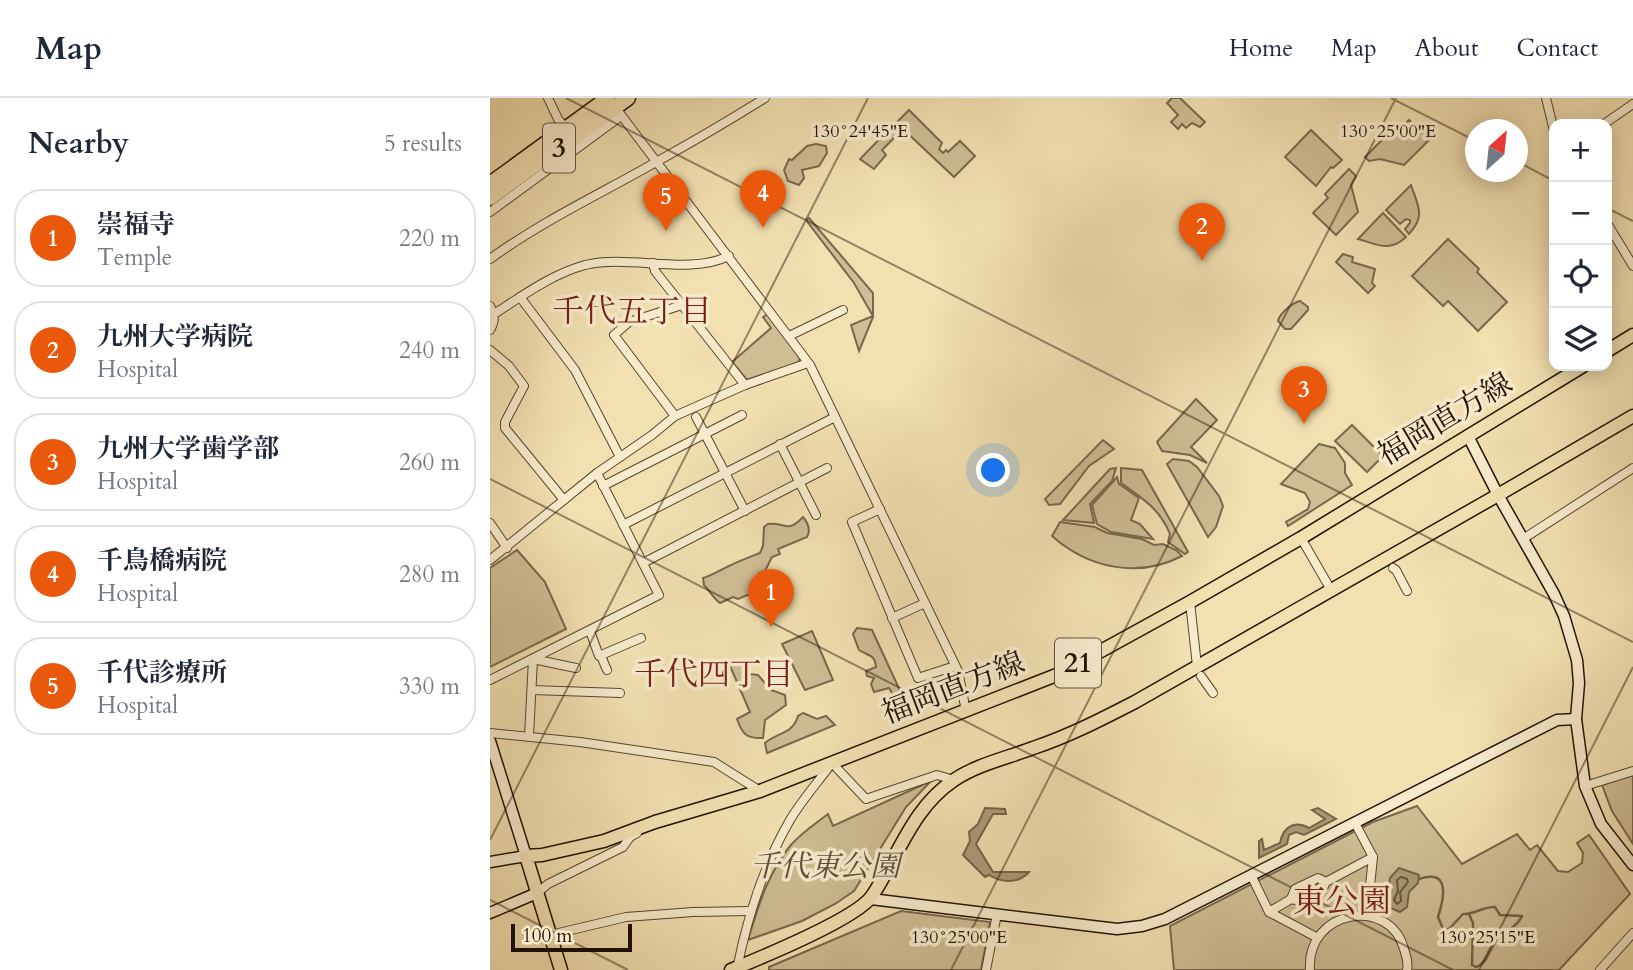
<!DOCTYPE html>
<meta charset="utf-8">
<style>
body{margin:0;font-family:Cardo,"Noto Serif JP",serif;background:#f6f6f7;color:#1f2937}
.controls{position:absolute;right:21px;top:21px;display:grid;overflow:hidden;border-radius:14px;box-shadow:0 4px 18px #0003}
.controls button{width:63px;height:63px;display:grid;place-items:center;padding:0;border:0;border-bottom:2px solid #e0e1e3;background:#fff;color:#1f2937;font:35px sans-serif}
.compass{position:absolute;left:975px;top:21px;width:63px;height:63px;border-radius:50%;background:#fff;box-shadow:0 4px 18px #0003;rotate:27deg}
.scale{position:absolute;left:21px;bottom:18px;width:121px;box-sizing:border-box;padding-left:7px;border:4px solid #221204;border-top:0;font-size:19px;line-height:24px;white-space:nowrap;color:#221204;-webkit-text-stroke:5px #f7ebcc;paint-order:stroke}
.you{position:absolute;left:504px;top:373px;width:24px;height:24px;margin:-18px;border:5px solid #fff;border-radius:50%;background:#1a73e8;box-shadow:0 0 0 10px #1a73e833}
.badge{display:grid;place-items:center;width:46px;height:46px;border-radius:50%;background:#ea580c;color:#fff;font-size:23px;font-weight:700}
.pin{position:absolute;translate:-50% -58px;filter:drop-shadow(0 2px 4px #0008)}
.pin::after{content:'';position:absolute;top:37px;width:24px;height:21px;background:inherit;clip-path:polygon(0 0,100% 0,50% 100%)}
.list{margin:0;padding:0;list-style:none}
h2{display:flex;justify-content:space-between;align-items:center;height:91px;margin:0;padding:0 28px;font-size:30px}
h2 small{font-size:23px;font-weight:400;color:#747a83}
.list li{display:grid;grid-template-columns:46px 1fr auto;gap:21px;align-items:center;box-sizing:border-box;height:98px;margin:0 14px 14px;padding:0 14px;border:2px solid #e0e1e3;border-radius:28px}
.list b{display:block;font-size:26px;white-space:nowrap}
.list p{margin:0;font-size:23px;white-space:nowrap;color:#747a83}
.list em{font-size:23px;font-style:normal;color:#747a83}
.icon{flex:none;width:38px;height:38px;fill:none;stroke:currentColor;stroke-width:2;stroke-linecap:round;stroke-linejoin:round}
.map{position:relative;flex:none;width:1143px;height:872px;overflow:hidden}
header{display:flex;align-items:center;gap:42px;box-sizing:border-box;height:98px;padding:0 35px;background:#fff;border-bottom:2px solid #e0e1e3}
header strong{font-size:33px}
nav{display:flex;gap:38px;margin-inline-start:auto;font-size:24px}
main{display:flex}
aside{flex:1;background:#fff}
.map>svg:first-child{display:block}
</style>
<header>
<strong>Map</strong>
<nav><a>Home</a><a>Map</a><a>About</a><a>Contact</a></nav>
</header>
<main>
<aside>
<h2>Nearby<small>5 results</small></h2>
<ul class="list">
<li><span class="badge">1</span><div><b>崇福寺</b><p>Temple</p></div><em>220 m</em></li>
<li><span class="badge">2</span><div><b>九州大学病院</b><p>Hospital</p></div><em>240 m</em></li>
<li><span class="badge">3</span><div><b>九州大学歯学部</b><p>Hospital</p></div><em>260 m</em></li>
<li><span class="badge">4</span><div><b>千鳥橋病院</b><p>Hospital</p></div><em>280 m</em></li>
<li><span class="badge">5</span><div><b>千代診療所</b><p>Hospital</p></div><em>330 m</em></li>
</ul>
</aside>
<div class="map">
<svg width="1143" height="872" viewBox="0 0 1143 872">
<rect width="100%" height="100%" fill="#f2e0b1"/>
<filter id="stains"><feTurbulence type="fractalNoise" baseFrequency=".00286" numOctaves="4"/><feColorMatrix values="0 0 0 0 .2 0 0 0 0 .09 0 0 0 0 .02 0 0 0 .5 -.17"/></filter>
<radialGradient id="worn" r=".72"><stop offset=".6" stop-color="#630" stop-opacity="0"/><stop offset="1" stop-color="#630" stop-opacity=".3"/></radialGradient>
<g fill="#cfbd94" stroke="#78684c" stroke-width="2">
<polygon points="682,0 690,0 715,24 710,29 702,25 696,30 692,26 688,31 681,24 688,17 677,5"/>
<polygon points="419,12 452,45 449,51 453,55 456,52 458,54 470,43 485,58 464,79 413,31 392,52 396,57 384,71 370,61 401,29 404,31 409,26 407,24"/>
<polygon points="919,22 939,42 914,67 890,61 879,63 875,59 901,33 905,37"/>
<polygon points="821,32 852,62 843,70 841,69 826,88 795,59"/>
<polygon points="326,46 336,48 337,55 329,68 312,72 314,80 309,87 298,83 294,72 299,61 302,62 317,48"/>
<polygon points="859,71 866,78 861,87 868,114 846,137 823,115 838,100 835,96"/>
<path d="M921,87C928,108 936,118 919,136L915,131L920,125V122L916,121L910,126L896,112Z"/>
<path d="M893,115L916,139C899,155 887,146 868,141Z"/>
<polygon points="319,120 383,195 383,219 369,253 361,227 383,218 364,185 316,122"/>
<polygon points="958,141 989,171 987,174 1017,204 988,233 958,203 953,208 922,178"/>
<polygon points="853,156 863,159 862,164 885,171 882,185 885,188 878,195 846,164"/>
<path d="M810,203L818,209V212L801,231H795L788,223C790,215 802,205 810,203Z"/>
<polygon points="278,216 310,260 308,265 257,282 242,264 281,230 273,219"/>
<polygon points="706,301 727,322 701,349 717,365 700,357 672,353 667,344"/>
<polygon points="862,327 893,358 877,374 845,343"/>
<polygon points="613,342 624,351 599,368 570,406 559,407 555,401"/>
<polygon points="829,346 845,350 855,365 855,375 862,387 798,428 796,424 818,411 820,404 815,395 791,386"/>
<polygon points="683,361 699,363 707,369 729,398 733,408 726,429 718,439 677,366"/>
<polygon points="626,370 622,383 600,406 604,425 573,422 620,371"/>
<path d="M631,370L652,372L698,454L695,456L678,444L680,436C670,411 652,400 631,385Z"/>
<polygon points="627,379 629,386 649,400 641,422 650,426 663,441 621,434 607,426 602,407"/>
<path d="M313,419C318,425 321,432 317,439L288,451L290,456L282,459L275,473L269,475L265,494L248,501L243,499L230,505C223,500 220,493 214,487L213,480C223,477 230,472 239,468C249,463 260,459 270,455L273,448L274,429L278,426C296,424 297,436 313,419Z"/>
<path d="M570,424L605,429L617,435L652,441L664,447L673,446L686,452L692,458C648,481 598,470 562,438Z"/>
<polygon points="27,452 55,484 76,531 0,569 0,470"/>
<path d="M367,530L382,532L412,597L405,600L399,590L384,594L381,586L384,580L377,578L376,573L386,569C385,556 378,558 369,552L363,536Z"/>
<polygon points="322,533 343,582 315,592 292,546"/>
<path d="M242,564H251L260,576L268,577L281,592L295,597L296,607L275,622L273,640C257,641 252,636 247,621L260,614L240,568Z"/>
<path d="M313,615L327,621L336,618L345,627L277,655L275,645C288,634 303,636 308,618Z"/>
<polygon points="1143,677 1143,746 1122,713 1112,687"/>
<path d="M441,683L416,709L364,793L345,806L312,823L258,842C268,809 278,775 300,748C311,735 325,726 338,716L343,728Z"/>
<polygon points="927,708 972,766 1027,736 1040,752 1047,747 1068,773 1078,774 1092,765 1093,755 1087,745 1099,737 1140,796 1069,872 684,872 680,828 883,724"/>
<polygon points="411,813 500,824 491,872 279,872 279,869"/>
</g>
<g fill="#ab9a76" stroke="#746448" stroke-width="2">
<path d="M495,710L515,711L516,716H503L486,746L503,774H539C528,786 512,785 499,777L495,779L473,757L480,743L479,734L488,726Z"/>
<path d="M828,710L846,721L814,737L806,734L799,737L797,746L769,760V743L772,741L774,752L790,745C793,729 804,722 819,730L835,721L822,712Z"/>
<polygon points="909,770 929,777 928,785 919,794 917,809 910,814 896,808 900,780"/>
</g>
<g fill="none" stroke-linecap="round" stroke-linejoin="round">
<polygon stroke="#66563d" stroke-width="2" points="911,779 917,781 918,784 910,794 911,803 907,806 904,802 908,793 907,782"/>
<path stroke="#746448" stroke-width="2.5" d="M929,781C961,770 954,801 948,819L954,833L960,830L973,816C985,817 993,808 1005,809L1010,817L1032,818C1027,830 1015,832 1007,842C999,851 998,865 986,869L982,867L983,825L979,816"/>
<defs>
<g id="street">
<polyline points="58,0 68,21 78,33"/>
<polyline points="1056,0 1064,33"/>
<polyline points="125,9 320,267 468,573 476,613"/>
<polyline points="1114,26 1143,6"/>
<polyline points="0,114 127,21"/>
<polyline points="1117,125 1143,168"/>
<path d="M0,161C52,123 112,95 168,63C204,43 240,22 275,0"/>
<polyline points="163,165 165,173 255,287"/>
<polyline points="30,199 85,272 130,359"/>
<path d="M0,208C5,218 5,223 0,232"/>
<path d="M4,216C32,198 62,176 95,167C140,156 197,178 239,158"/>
<polyline points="299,238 353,212"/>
<polyline points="0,252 19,268 34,288 15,324 15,330 74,402"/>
<polyline points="185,318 124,237 139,224 192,207"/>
<polyline points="206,319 255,413"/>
<polyline points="290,346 326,417"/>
<polyline points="113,388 252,317"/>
<polyline points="390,411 362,424 428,580 465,568"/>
<polyline points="0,425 17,450"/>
<polyline points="133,427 345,319"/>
<polyline points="811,440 841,492"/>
<polyline points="1033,441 1143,370"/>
<polyline points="0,462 107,375 162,337 185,318 255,287 318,265"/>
<polyline points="153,465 337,370"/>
<polyline points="903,470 906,472 917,493"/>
<polyline points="700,504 707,568"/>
<polyline points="402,520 435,505"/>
<polyline points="100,533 109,558 151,540"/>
<polyline points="111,558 117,572"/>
<polyline points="711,578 723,595"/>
<polyline points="0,582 169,497 107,375"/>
<polyline points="42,592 130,595"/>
<polyline points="0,635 90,644 224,664 270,693"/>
<polyline points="39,638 43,561 86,570"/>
<polyline points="1095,688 1143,673"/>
<polyline points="761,777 779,814 801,801 806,802 834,788 836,784 883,759 865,725"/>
<polyline points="47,795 58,786 133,749 140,739 147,735"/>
<polyline points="801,801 805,791 828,780 836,784"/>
<polyline points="779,814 826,839"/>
<polyline points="877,817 883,759"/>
<polyline points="60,837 136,819 203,814 261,813"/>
<path d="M247,871C257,820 274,767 300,722C312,702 328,684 342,665L376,701L447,677L464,682"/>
<polyline points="496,872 507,816"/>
<path d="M820,872C816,811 900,798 914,851C916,858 919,864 917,872"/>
<polyline points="1110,872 1143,835"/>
</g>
<g id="secondary">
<polyline points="978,338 1008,397 1064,496 1074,518 1087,562 1089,585 1086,621 1095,688 1111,726 1143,767"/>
<polyline points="0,643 36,758 0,764"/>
<polyline points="381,801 627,831 652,828 675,821 1067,622 1086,621"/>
<polyline points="0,815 47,795"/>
</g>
<g id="primary">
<polyline points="1117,253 1143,237"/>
<polyline points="71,872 36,758 52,757 114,743 165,724 270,693 569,576 700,504 811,440 1093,268"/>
<path d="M241,872C270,860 366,821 382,798C408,759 422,710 464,682C488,666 517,660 543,650C579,638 612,621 645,604L1008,397L1143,318"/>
</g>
<g id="highway">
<polyline points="0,86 118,0"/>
<polyline points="0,100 138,0"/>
</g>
</defs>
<use href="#street" stroke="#56462f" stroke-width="10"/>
<use href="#secondary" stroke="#221204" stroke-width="13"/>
<use href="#primary" stroke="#221204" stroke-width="15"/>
<use href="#highway" stroke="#221204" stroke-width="17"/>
<use href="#street" stroke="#f7ebcc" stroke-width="8"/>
<use href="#secondary" stroke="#f7ebcc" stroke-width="10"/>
<use href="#primary" stroke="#f2e0b1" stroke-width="12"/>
<use href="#highway" stroke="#f2e0b1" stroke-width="14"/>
</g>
<path fill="none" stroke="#221204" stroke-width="2" stroke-opacity="0.45" d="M76,0L1143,544M901,0L986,43M1028,64L1064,83M1117,110L1143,123M0,381L963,872M0,742L378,0M0,802L138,872M461,872L906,0M989,872L1143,569"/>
<g text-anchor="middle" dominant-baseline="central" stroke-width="7" stroke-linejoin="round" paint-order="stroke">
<g fill="#f7ebcc" stroke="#625340" stroke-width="2">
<rect x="53" y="25.5" width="32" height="49" rx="5"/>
<rect x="565" y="540.5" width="46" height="49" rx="5"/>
</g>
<g font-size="28" font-weight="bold" fill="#221204">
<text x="69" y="50">3</text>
<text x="588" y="565">21</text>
</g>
<g font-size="30" fill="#221204" stroke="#f7ebcc">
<text transform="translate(955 321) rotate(-31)">福岡直方線</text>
<text transform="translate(463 590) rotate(-21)">福岡直方線</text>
</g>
<g font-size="30" font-style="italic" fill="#5f4e36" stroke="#f7ebcc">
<text x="335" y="768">千代東公園</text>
</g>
<g font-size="32" fill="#7a1f14" stroke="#f7ebcc">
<text x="142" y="214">千代五丁目</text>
<text x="224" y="577">千代四丁目</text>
</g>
<g font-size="33" fill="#7a1f14" stroke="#f7ebcc">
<text x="852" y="803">東公園</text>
</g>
</g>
<g font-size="18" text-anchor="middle" fill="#221204" stroke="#f7ebcc" stroke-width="7" stroke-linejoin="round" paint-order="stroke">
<text x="370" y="39">130°24'45"E</text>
<text x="898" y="39">130°25'00"E</text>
<text x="469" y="845">130°25'00"E</text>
<text x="997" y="845">130°25'15"E</text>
</g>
<rect width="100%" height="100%" filter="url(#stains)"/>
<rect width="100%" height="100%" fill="url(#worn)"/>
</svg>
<div class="controls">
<button>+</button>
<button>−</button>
<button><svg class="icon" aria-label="locate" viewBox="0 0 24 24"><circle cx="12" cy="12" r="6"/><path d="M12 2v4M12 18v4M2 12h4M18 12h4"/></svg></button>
<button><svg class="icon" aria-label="layers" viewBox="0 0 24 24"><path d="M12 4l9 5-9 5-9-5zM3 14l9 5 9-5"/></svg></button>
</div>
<svg class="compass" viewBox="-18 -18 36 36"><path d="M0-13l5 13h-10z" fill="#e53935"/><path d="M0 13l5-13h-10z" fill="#747a83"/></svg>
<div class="scale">100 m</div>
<div class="you"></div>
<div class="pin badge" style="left:281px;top:529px">1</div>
<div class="pin badge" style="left:712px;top:163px">2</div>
<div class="pin badge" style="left:814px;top:326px">3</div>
<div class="pin badge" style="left:273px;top:130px">4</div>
<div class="pin badge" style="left:176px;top:133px">5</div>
</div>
</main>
